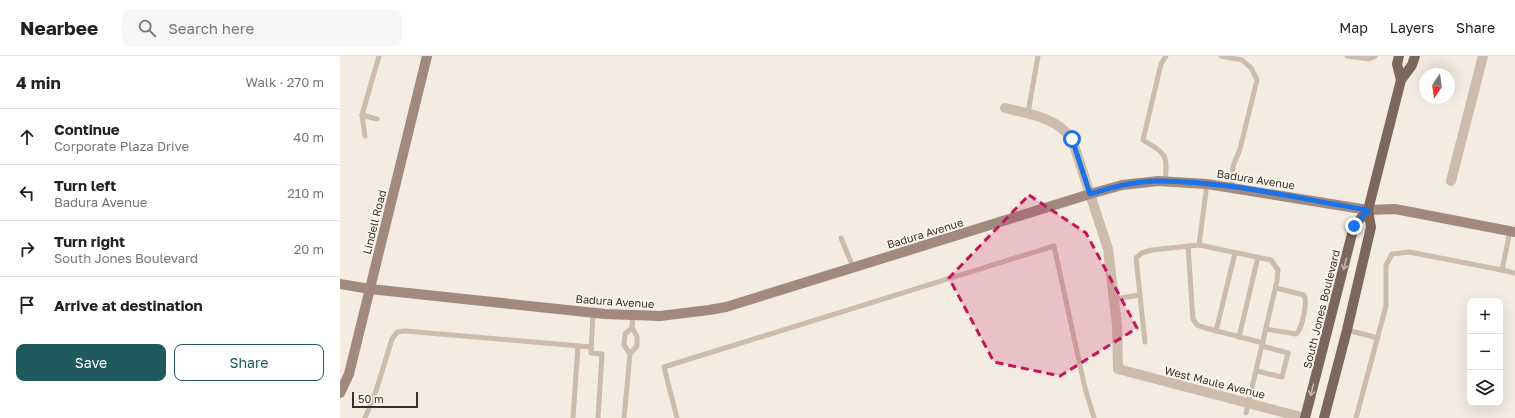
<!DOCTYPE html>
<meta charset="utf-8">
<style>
body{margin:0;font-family:"Golos Text",sans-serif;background:#f6f6f6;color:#222}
.controls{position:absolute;right:12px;bottom:12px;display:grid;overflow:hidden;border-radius:8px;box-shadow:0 4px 16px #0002}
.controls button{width:36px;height:36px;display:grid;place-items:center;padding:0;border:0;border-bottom:1px solid #e0e0e0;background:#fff;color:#222;font:20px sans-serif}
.compass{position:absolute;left:1079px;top:12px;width:36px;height:36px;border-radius:50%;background:#fff;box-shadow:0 4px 16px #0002;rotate:193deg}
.scale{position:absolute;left:12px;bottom:10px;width:66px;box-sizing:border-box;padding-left:4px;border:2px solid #3b302b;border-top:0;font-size:11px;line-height:14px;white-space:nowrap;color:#3b302b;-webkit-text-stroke:3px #fbf5ee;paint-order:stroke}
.stop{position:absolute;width:12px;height:12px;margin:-9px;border:3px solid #1a73e8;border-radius:50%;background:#fff}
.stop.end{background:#1a73e8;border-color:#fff;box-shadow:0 1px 4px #0008}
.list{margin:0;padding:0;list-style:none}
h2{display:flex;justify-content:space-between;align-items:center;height:52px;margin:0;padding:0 16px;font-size:17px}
h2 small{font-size:13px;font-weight:400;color:#767676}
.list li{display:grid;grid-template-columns:26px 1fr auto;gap:12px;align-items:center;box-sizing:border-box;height:56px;padding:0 16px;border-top:1px solid #e0e0e0}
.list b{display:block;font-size:15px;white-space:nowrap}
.list p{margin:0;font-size:13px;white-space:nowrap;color:#767676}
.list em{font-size:13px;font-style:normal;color:#767676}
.actions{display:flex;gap:8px;padding:12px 16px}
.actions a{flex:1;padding:9px 0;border:1px solid #1f5a5e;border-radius:8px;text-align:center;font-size:14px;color:#1f5a5e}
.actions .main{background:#1f5a5e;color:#fff}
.icon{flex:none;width:22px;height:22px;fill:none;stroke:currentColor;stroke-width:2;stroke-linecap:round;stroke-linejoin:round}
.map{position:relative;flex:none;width:1175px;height:362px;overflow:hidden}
header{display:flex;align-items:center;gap:24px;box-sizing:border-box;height:56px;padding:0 20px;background:#fff;border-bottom:1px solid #e0e0e0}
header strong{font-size:19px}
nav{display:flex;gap:22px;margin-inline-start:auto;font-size:14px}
.search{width:280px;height:36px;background:#f6f6f6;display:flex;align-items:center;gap:10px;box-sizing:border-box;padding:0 14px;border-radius:8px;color:#767676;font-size:15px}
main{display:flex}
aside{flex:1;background:#fff}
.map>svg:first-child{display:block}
</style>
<header>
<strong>Nearbee</strong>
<div class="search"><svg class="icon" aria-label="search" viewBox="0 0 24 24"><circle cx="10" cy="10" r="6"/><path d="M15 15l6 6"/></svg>Search here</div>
<nav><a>Map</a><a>Layers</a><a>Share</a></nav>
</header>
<main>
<aside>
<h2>4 min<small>Walk · 270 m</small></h2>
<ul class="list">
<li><svg class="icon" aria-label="ahead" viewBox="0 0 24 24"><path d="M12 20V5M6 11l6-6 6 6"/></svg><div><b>Continue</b><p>Corporate Plaza Drive</p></div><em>40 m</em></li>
<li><svg class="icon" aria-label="left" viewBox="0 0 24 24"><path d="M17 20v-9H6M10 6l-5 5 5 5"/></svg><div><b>Turn left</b><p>Badura Avenue</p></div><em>210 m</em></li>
<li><svg class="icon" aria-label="right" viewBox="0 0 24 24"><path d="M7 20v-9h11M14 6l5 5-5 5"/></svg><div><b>Turn right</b><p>South Jones Boulevard</p></div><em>20 m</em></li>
<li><svg class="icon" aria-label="arrive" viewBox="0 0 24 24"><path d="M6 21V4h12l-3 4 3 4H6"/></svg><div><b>Arrive at destination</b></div></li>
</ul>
<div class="actions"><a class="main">Save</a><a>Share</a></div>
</aside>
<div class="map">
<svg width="1175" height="362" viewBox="0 0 1175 362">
<rect width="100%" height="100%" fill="#f4ebe1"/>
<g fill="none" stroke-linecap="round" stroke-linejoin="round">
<g stroke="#cdbbac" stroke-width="5">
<polyline points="881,0 902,4 911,12 917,24 900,93 893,110 892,131"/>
<polyline points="1007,0 1029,3 1035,0"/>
<polyline points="688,57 698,0"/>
<polyline points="22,59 25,80"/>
<polyline points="37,63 22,59 39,0"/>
<path d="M825,125C828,98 826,98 803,84L821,8L826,0"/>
<polyline points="1170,175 1162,214 1175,217"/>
<polyline points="501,182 513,211"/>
<polyline points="859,189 867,128"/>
<polyline points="848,190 853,263 857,269 862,271 923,287"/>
<polyline points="774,243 800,239"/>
<polyline points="253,256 251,297 262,298 258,362"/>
<path d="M926,273L956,278C962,273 968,246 964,239L936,232"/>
<polyline points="1007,274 1038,282"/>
<polyline points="876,275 895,197"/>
<polyline points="899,281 918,201"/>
<polyline points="805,286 796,202 802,197 812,194 859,189 931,204 938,214 937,225 906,357"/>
<polyline points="290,298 297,290 297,280 292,272 293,258"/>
<polyline points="917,315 942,321 948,297 922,290"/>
<polyline points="25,362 36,335 52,283 57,276 65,275 251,291"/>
<polyline points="233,362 238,290"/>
<polyline points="284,362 290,298 284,289 285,278 292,272"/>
<polyline points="337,362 324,311 714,190 745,332 754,362"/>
<polyline points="1016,362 1046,250 1046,209 1052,198 1069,196 1162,214"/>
</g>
<g stroke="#cdbbac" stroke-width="10">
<path d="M665,52C690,58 716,61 732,83L768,193L777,269L778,313L965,362"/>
<polyline points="1111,125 1143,0"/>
</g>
<g stroke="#a18a7d" stroke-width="10">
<polyline points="0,228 30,233 265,258 320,260 369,254 386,251 750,138 782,129 818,125 867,128 1028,154 1055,153 1175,176"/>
<polyline points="0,337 9,318 87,0"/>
</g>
<g stroke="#7d675c" stroke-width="10">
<polyline points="1059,0 1057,8 1061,24"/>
<polyline points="965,362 1014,170 1028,154"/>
<polyline points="984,362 1007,274 1031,171 1028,154 1061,24 1072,9 1075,0"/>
</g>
</g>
<defs><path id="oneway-shaft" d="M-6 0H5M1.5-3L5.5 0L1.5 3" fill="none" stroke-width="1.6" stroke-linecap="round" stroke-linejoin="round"/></defs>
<g stroke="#c2b5ac">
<use href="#oneway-shaft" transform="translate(1005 208) rotate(104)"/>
<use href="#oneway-shaft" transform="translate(972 334) rotate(104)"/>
</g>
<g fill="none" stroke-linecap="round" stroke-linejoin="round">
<path stroke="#1a73e8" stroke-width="5" d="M732,83L750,138C773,131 795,125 819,125C887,125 960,143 1028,154L1014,170"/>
</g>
<path fill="#c2185b" fill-opacity="0.2" stroke="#c2185b" stroke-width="3" stroke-dasharray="8 5" stroke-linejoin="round" d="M689,139L746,177L797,272L720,320L654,306L609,222Z"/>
<g text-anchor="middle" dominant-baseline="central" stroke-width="3.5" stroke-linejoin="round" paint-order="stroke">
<g font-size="11" fill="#3b302b" stroke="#fbf5ee">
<text transform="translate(916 123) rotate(9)">Badura Avenue</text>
<text transform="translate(34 166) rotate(-76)">Lindell Road</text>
<text transform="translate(585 177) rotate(-17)">Badura Avenue</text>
<text transform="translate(275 245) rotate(4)">Badura Avenue</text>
<text transform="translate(981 253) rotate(-76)">South Jones Boulevard</text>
<text transform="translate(875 326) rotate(14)">West Maule Avenue</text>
</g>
</g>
</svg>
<div class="controls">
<button>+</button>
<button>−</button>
<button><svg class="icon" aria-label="layers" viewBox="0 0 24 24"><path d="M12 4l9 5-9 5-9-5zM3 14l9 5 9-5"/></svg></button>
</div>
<svg class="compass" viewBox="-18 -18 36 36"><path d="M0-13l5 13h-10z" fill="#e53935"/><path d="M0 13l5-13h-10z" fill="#767676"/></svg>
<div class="scale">50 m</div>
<div class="stop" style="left:732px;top:83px"></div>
<div class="stop end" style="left:1014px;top:170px"></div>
</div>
</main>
